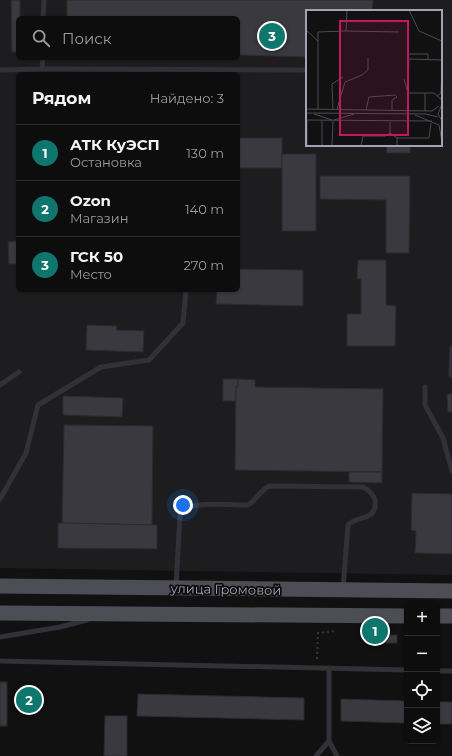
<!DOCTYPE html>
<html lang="ru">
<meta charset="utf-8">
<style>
body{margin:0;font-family:Montserrat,sans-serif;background:#1b1b1c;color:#f1f3f6}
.controls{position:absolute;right:12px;bottom:12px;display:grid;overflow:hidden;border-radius:6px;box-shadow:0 1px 3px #0004}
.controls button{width:36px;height:36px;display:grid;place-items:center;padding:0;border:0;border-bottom:1px solid #2d2d2e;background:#0d0d0e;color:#f1f3f6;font:20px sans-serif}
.you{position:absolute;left:183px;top:505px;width:14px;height:14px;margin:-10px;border:3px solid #fff;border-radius:50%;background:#1a73e8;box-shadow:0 0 0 6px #1a73e833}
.badge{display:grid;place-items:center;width:26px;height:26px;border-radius:50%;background:#0f766e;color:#fff;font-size:13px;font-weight:700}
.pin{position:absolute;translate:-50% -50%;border:2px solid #fff;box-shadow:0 1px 4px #0006}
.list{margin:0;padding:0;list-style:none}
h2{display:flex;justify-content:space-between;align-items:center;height:52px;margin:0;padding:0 16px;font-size:17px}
h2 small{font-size:13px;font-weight:400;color:#9a9c9e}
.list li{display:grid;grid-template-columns:26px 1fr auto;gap:12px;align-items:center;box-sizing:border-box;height:56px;padding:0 16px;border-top:1px solid #2d2d2e}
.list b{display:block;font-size:15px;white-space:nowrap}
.list p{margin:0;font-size:13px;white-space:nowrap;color:#9a9c9e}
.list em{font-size:13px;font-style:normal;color:#9a9c9e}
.icon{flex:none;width:22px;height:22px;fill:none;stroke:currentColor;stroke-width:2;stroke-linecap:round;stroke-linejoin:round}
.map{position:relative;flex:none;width:452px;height:756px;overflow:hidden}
.search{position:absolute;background:#0d0d0e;box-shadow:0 1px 3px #0004;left:16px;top:16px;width:224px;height:44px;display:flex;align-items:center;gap:10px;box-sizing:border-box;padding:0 14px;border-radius:6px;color:#9a9c9e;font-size:15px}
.panel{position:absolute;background:#0d0d0e;box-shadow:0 1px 3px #0004;left:16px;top:72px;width:224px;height:220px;border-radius:6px}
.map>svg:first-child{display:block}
</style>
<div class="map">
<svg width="452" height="756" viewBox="0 0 452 756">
<rect width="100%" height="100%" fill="#111112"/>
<path fill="#1d1d1f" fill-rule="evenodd" d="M0,0H452V575L0,568ZM307,11H441V145H307ZM18,18H238V58H18ZM18,74H238V290H18Z"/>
<g fill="#3a393f" stroke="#2b2a2e">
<polygon points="11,0 20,0 20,18 18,18 18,52 12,52"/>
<polygon points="67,0 373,0 372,11 307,11 307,57 238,55 238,18 67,18"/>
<rect x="238" y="138" width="44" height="30"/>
<polygon points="386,145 410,145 410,153 387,153"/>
<rect x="282" y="154" width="34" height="77"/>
<polygon points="320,176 410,176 409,253 386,253 386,200 320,199"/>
<polygon points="18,241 18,264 9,264 8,242"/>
<polygon points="358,260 386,260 386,305 396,306 395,346 347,346 347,314 361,314 361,279 357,279"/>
<polygon points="238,269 303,270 303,306 216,304 217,290 238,290"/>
<polygon points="87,325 117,326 116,330 144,331 143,352 86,350"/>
<polygon points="223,379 238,379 238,387 236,386 236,401 223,401"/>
<polygon points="238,379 255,380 255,387 383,389 382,472 235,470 236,386 238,387"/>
<polygon points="447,394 452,394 452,412 448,412"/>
<polygon points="63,396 123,398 122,417 63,415"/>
<polygon points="64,425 153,426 152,525 62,523"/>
<polygon points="349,472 382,472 382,483 349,482"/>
<polygon points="412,493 452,494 452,554 415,553 416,531 411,530"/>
<polygon points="58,523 157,525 157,549 58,548"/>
<rect x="380" y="635" width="17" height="8"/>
<rect x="0" y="682" width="7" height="44"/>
<polygon points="35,689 36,708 26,708 25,690"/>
<polygon points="138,694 304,698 304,720 137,716"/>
<polygon points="341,699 407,701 407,723 341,721"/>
<rect x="437" y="702" width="15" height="22"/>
<polygon points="105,716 127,716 127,756 104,756"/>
</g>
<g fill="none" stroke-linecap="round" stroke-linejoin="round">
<polyline stroke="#37383e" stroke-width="2" stroke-dasharray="2 3" stroke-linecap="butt" points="317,659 318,633 335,631"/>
<g stroke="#323137" stroke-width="5">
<polyline points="43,18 44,0"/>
<polyline points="42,69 307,70"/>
<polyline points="0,70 42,69 43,58"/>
<polyline points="451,375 452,348"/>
<polyline points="0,385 19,372"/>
<polyline points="425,387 425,405 443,438 452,471"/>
<polyline points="0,499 26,453 38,405 101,367 149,360 183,323 186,290"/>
<path d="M176,586L180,515C183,512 185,509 189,507C201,502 234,505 248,505C257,499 260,491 269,486L363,487C369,490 373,493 375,500C378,522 356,515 348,525L343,589"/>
<polyline points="0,637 60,627 87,620"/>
<polyline points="0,661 407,670"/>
<polyline points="329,668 329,741 337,756"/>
<polyline points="437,671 452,671"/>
<polyline points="316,756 329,741"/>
</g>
<g stroke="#4d4d56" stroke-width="15">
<polyline points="0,586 452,591"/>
<polyline points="0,613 407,616"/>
<polyline points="437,616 452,616"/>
</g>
</g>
<g text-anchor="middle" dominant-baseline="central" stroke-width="3.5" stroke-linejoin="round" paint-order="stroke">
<g font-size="13" fill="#a1a3b3" stroke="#0c0c0d">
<text transform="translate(226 589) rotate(1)">улица Громовой</text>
</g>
</g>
<g transform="translate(306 10)">
<rect width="136" height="136" fill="#111112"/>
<path fill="none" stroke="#4b4b52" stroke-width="1" d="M0,0V20L12,31M103,0L113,21L136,31M40,21L93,22M103,44H122V49M102,68L103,49L136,50M98,69L102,83H128L136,90M131,86L135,83L136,53M136,94L132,104L136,111M0,99L126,101L133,96M12,99V22L40,21L41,0M27,99L26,74L37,67M31,99L39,72L56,65L62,60V48M60,100L63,87L89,85L91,87L86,90V100M119,101V83M0,103L120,104L132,107M8,104L26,110M109,105L133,115L136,132M0,110L126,111M28,110L48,104M84,112V123L91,128M1,136V110M16,136V110M26,136L27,111M55,136L57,126H79L84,123M91,136V128H123L125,113"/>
<path fill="#c2185b" fill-opacity="0.15" stroke="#c2185b" stroke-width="2" d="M34,11H102V125H34Z"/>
<rect width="136" height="136" fill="none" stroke="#a1a3b3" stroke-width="2"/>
</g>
</svg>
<div class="controls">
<button>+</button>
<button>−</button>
<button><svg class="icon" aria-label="locate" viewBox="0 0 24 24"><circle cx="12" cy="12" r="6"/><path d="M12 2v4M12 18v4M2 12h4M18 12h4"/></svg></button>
<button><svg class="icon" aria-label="layers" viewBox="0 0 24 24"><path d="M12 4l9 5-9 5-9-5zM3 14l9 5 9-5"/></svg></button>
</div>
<div class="you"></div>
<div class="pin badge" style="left:375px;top:631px">1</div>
<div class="pin badge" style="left:29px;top:700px">2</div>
<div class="pin badge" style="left:272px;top:36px">3</div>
<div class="search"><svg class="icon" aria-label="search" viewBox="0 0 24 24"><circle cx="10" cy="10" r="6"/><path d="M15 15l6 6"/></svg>Поиск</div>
<section class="panel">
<h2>Рядом<small>Найдено: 3</small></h2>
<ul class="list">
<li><span class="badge">1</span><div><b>АТК КуЭСП</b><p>Остановка</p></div><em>130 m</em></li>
<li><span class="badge">2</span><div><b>Ozon</b><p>Магазин</p></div><em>140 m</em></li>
<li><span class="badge">3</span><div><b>ГСК 50</b><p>Место</p></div><em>270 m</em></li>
</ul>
</section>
</div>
